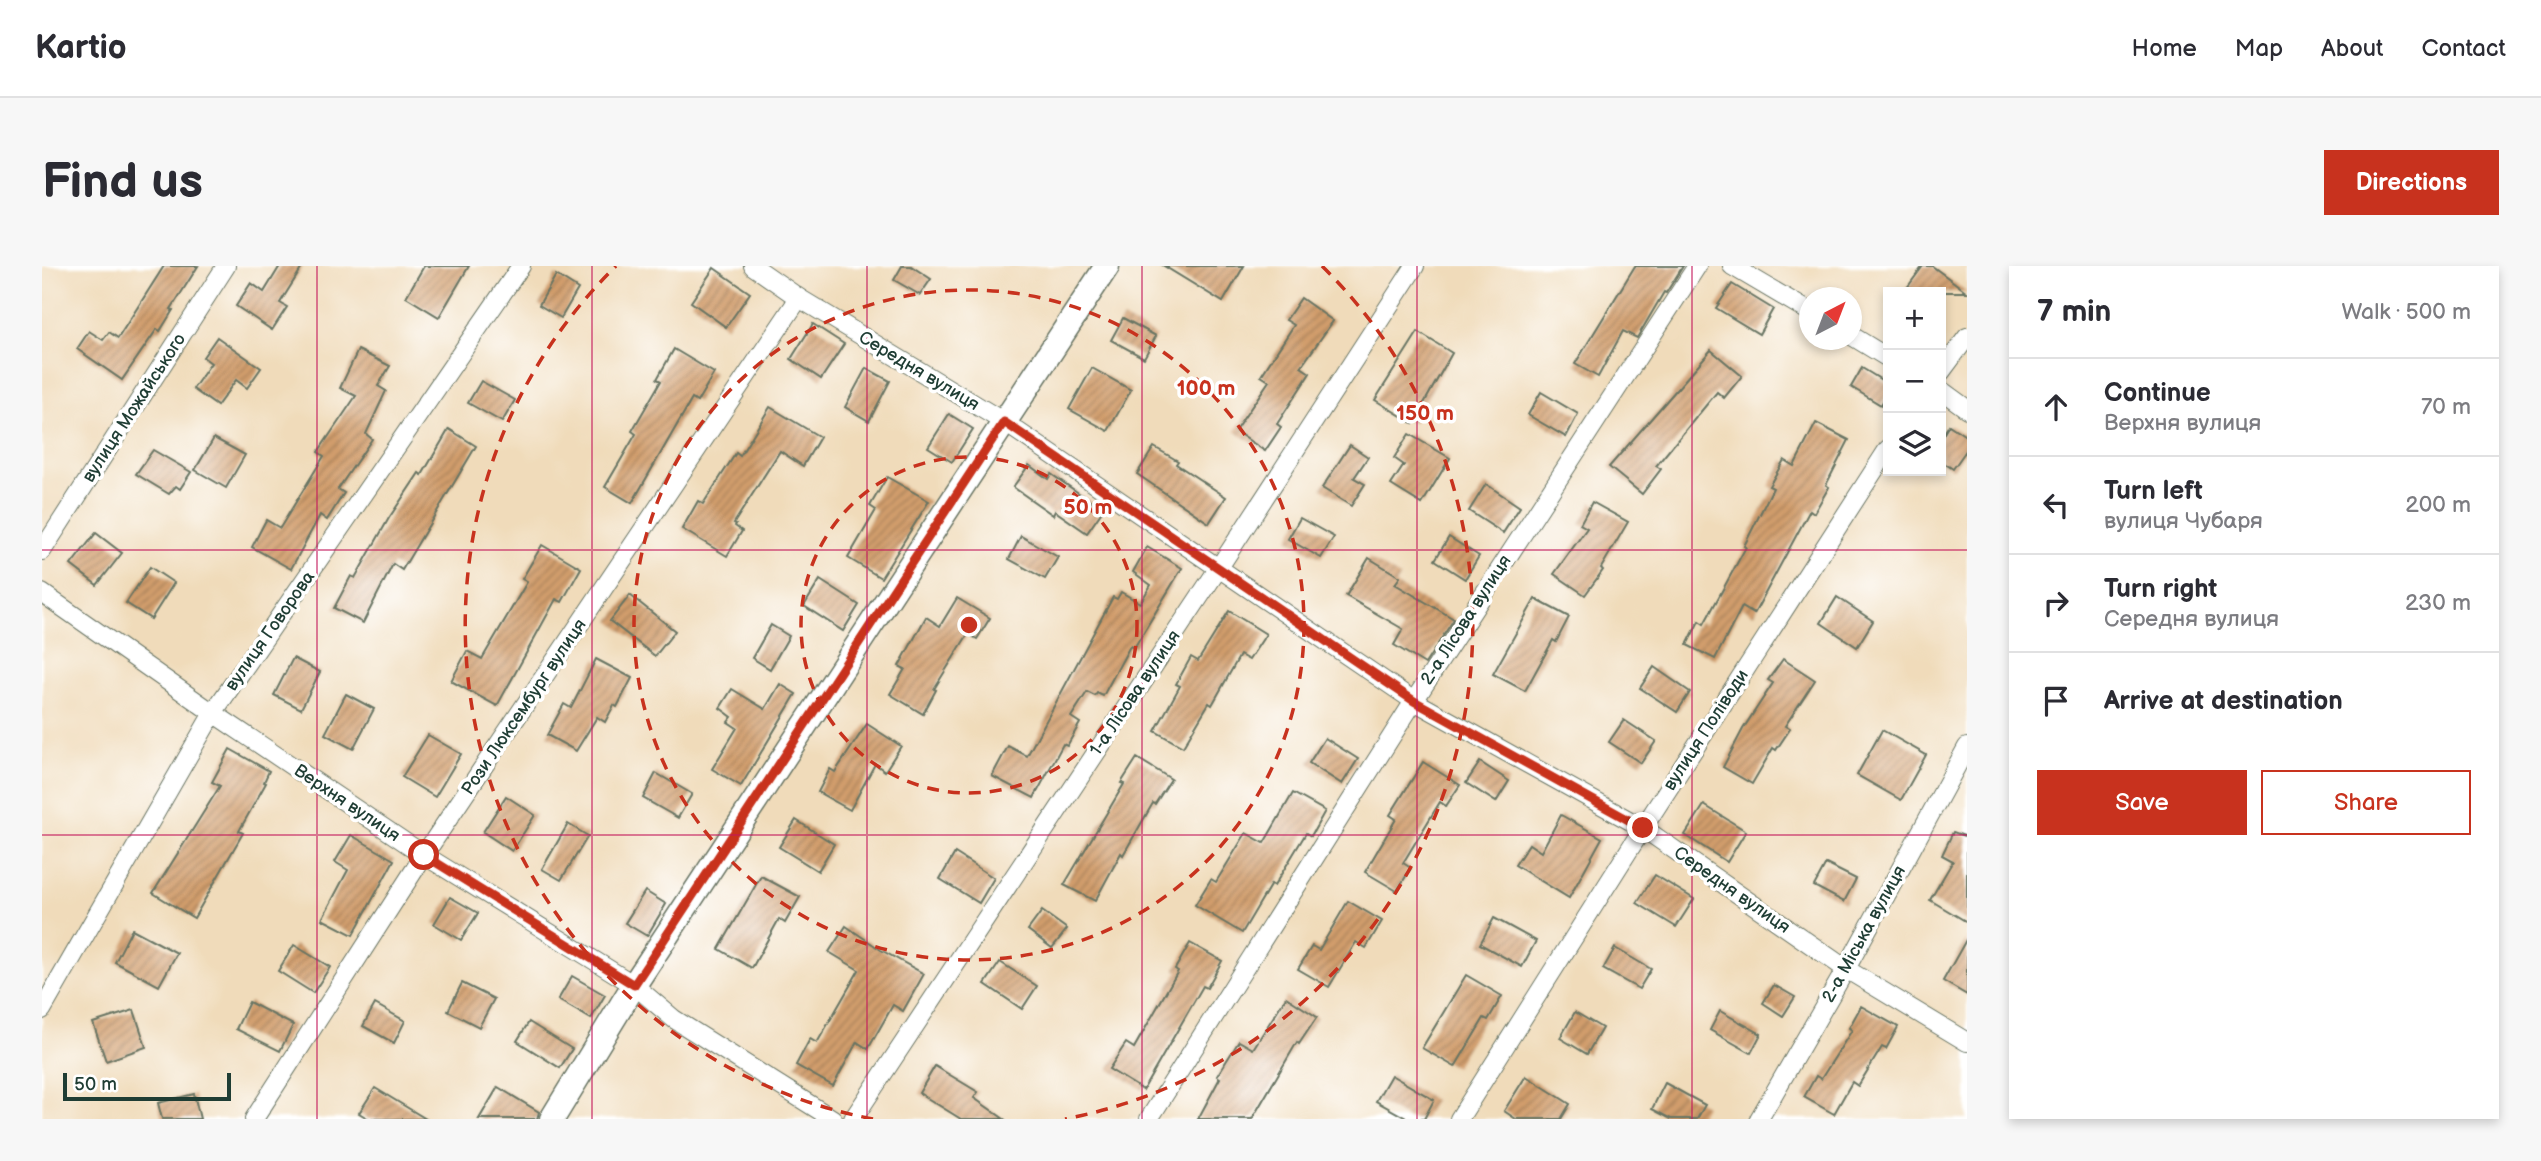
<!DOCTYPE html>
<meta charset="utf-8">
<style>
body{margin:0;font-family:"Balsamiq Sans",sans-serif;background:#f7f7f7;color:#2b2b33}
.controls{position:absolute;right:21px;top:21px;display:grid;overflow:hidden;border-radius:0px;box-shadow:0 4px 10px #0003}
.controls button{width:63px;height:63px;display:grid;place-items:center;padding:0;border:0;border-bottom:2px solid #e1e1e2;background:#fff;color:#2b2b33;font:35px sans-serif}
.compass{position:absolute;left:1757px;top:21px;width:63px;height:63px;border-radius:50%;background:#fff;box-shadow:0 4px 10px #0003;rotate:42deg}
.scale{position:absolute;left:21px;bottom:18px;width:168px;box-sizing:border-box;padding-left:7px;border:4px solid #1f3d34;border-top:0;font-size:19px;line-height:24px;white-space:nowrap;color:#1f3d34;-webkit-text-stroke:5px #fff;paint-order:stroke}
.stop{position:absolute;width:21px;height:21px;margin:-16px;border:5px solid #c8321e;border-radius:50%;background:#fff}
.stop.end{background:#c8321e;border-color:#fff;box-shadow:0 2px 7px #0008}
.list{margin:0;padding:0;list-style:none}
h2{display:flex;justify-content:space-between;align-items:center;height:91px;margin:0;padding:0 28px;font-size:30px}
h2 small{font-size:23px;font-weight:400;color:#7c7c81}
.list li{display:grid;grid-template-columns:46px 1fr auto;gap:21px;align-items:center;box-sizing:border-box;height:98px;padding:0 28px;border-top:2px solid #e1e1e2}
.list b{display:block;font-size:26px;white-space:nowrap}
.list p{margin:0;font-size:23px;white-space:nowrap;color:#7c7c81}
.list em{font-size:23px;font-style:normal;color:#7c7c81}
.actions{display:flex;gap:14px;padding:21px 28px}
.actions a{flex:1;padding:16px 0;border:2px solid #c8321e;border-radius:0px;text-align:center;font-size:24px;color:#c8321e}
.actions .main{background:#c8321e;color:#fff}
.icon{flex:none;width:38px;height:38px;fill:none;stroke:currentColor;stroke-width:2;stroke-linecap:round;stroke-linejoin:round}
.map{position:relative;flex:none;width:1925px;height:853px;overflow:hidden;border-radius:0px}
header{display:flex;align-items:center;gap:42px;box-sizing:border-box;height:98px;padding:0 35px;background:#fff;border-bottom:2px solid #e1e1e2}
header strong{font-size:33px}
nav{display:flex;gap:38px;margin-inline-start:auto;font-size:24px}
.intro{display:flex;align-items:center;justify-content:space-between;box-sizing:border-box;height:168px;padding:0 42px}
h1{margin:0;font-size:49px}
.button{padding:18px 32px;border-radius:0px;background:#c8321e;color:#fff;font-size:24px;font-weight:700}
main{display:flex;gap:42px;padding:0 42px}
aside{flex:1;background:#fff;border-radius:0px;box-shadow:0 4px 10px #0003}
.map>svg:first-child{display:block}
</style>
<header>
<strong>Kartio</strong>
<nav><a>Home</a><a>Map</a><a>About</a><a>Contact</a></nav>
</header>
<div class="intro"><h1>Find us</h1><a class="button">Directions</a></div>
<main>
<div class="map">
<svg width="1925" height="853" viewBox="0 0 1925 853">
<defs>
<pattern id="building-hatch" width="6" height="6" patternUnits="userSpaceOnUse" patternTransform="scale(1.75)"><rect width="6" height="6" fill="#d19d6c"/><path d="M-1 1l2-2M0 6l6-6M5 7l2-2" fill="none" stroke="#a9815a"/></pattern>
</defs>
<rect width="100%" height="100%" fill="#fff"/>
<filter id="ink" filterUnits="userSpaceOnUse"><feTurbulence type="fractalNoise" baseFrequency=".0143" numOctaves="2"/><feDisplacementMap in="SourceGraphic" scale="14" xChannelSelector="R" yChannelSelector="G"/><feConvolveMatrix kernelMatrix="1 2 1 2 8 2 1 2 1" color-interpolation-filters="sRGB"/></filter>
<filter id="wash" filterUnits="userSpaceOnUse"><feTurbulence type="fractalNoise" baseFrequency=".00686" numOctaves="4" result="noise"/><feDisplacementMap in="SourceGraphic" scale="28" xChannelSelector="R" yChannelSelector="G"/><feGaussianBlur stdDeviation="1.57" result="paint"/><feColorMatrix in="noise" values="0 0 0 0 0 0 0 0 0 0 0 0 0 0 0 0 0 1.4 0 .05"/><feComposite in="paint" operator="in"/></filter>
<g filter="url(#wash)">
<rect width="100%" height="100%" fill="#f0dbba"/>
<g id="blocks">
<g fill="url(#building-hatch)">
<polygon points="122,0 156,0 129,43 131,44 118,65 115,63 80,114 35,83 47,65 61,74 67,66 76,72"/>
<polygon points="238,0 261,0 238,37 245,41 230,64 194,40 209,17 222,26"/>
<polygon points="382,0 427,0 397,51 364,31"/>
<polygon points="860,0 869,0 889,13 878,29 852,14"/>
<polygon points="1122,0 1202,0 1181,36"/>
<polygon points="1593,0 1641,0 1624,27 1622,26 1595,72 1581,65 1556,111 1533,98"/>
<polygon points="1881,0 1890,0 1925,26 1862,26"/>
<polygon points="672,2 708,27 684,61 649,36"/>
<polygon points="514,9 536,23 519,52 497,39"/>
<polygon points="1690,18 1731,43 1717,68 1674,42"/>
<polygon points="1259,32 1291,55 1259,101 1268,107 1235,158 1239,161 1223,185 1193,165 1227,115 1219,110 1252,59 1244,54"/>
<polygon points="1081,52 1114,70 1102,92 1069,74"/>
<polygon points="771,58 802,78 779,113 749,93"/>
<polygon points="1376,66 1410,87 1371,157 1333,134"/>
<polygon points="175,71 219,102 205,122 194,114 175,140 151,123 169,97 161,91"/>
<polygon points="632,83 672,107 655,136 650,133 590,237 563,221 594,168 590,165 619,115 615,113"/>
<polygon points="316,84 348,100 336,120 344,125 324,168 330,173 296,223 302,227 285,254 278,249 249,303 210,281 224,254 238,262 282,190 276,186 314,130 298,122"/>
<polygon points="1669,84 1700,110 1682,132 1675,126 1614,200 1619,203 1600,228 1567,201"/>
<polygon points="824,102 848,115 827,155 803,141"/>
<polygon points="1050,102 1089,124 1066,165 1027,143"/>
<polygon points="1820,102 1846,118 1846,126 1839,139 1809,121"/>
<polygon points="439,115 473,134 460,156 426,137"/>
<polygon points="1499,126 1536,148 1524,171 1486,149"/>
<polygon points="728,141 778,171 761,200 738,185 692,257 694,258 693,260 700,265 685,290 640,263 656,235 661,238 694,187 698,190"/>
<polygon points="907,148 931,163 910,196 886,181"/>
<polygon points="1774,157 1807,174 1784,219 1787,221 1772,247 1768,244 1712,348 1700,341 1673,393 1645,379 1657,355 1662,358 1704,281 1702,280 1731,222 1727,220 1742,194 1752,200"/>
<polygon points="1907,159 1925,171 1925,183 1911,203 1899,195 1899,172"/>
<polygon points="407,163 434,180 360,304 351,298 321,357 292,342 309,310 313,312 347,252 377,207 380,209"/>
<polygon points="1367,168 1408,192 1380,238 1349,219 1362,199 1352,192"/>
<polygon points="172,172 203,189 184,222 153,204"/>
<polygon points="1308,179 1326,191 1312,212 1323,218 1309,240 1280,222"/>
<polygon points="1112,181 1136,195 1134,198 1184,231 1167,257 1095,208"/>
<polygon points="111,184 149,206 138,223 134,220 127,228 94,208"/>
<polygon points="987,199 1006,213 1009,208 1061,244 1045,267 1013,245 1011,249 971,221"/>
<polygon points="845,211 887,235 839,312 806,292 834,244 828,240"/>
<polygon points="1444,218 1478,241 1461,267 1427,245"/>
<polygon points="1550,236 1586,256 1559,302 1561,304 1543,329 1512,308 1545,262 1538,258"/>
<polygon points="1258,252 1292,271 1279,292 1246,273"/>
<polygon points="54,267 80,287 55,319 29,299"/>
<polygon points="979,270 1016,291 1003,313 967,293"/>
<polygon points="1407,271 1437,290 1423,313 1393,294"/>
<polygon points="500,279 539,302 520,336 514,333 455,440 409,415 425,385 440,393 485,316 480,313"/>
<polygon points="1105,281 1140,302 1092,382 1088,380 1061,430 1055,427 1053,430 1045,426 1029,451 1038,457 1025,480 1021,478 992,532 950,510 966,480 985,490 1071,331 1075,333 1079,326 1098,337 1109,319 1091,306"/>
<polygon points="1327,292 1358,311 1353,318 1412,353 1383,398 1352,379 1361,363 1304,330"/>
<polygon points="108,301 132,317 109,353 84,337"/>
<polygon points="778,314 817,339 801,365 762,340"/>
<polygon points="588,329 633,365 613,390 568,355"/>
<polygon points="1795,331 1831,355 1815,381 1779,357"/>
<polygon points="915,332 948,352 935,373 926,368 892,423 894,424 881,448 848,428 863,403 857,400 884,351 898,360"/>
<polygon points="1493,333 1527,351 1514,376 1511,374 1483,425 1451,408"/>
<polygon points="1187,345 1224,368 1207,394 1198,389 1170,439 1167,437 1141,481 1113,465 1138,420 1134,418 1149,391 1156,395"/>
<polygon points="729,359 747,370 728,403 710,392"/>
<polygon points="251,392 278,406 259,443 232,429"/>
<polygon points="554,393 590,412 575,441 572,439 563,456 555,451 534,485 505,469 522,438 529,442"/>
<polygon points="1741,393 1773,414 1743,460 1748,463 1734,484 1731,482 1710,518 1681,501 1701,463 1731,417 1726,414"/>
<polygon points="1612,401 1648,426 1635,446 1598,422"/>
<polygon points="738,418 754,428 699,520 670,503 695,462 686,456 690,451 678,442 690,423 723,443"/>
<polygon points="304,428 332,443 311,483 283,468"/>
<polygon points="1582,454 1614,475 1599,497 1567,476"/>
<polygon points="825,458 859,480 843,505 833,498 808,544 776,526 788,503 793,506"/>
<polygon points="1840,464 1884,489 1859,534 1815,509"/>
<polygon points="386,469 419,488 393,531 360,511"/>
<polygon points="1283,472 1316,493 1300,518 1267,497"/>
<polygon points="188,483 227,505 222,516 224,517 197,565 201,567 152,652 111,627 178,520 170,516"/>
<polygon points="1095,492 1129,513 1113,538 1111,537 1081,589 1079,587 1053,635 1022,619 1082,518 1079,517"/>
<polygon points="1381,496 1418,519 1404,540 1398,536 1361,597 1369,602 1355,625 1323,606 1354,553 1348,549"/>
<polygon points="1438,496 1467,515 1454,536 1424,517"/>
<polygon points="614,507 650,528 636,552 601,532"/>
<polygon points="1251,527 1283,545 1269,570 1264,567 1232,620 1229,618 1200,667 1153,639 1169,613 1174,616 1204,567 1222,577"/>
<polygon points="464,530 493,549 470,585 441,566"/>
<polygon points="1662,539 1704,565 1685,596 1643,569"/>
<polygon points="1519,549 1560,572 1527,632 1473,599 1487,578 1499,586"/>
<polygon points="754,554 792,578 776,605 737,581"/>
<polygon points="526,558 546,570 519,614 500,603"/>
<polygon points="1911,566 1925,571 1925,656 1888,634 1911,595 1900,589"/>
<polygon points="309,569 352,594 311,669 280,653 306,604 293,596"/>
<polygon points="913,587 952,612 937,637 898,613"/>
<polygon points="1784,598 1814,613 1802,636 1772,620"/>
<polygon points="1613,609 1652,633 1634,661 1595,637"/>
<polygon points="719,610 758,631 743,657 737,653 710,702 677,683"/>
<polygon points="603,625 624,638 605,670 583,657"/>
<polygon points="408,631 436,647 419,674 392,658"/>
<polygon points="1306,635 1340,655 1324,682 1314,676 1287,721 1256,703 1270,680 1277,684"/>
<polygon points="1000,645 1025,663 1010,682 986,664"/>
<polygon points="1452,652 1494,675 1480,701 1438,678"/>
<polygon points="804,660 839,684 882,708 861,745 851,739 826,783 815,776 791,820 754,799 768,773 775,777 817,704 787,686"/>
<polygon points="90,663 135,687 117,720 73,696"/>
<polygon points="1925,672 1925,729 1901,715"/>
<polygon points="1148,677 1180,695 1165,722 1161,720 1101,824 1067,803 1084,777 1092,782 1136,705 1133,703"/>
<polygon points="252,679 288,701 271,727 236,705"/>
<polygon points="1573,682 1609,703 1597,723 1561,703"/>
<polygon points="958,696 995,720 980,743 943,718"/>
<polygon points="1424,709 1460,730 1446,754 1442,752 1413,801 1380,782"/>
<polygon points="530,710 563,729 549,753 516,734"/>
<polygon points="420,717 452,733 437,761 406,745"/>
<polygon points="1732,719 1753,731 1741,750 1721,737"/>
<polygon points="1244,731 1275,751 1257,778 1255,776 1210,853 1156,853 1178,812 1175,810 1197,775 1211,783"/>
<polygon points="207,736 251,759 238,785 194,763"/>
<polygon points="333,738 363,755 352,777 321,760"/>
<polygon points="1819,740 1856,761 1844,783 1840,781 1816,820 1810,816 1792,848 1762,831 1774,810 1779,813 1810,764 1807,762"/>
<polygon points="92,744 104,781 64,795 51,757"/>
<polygon points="1678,745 1719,768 1709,787 1668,764"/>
<polygon points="1533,746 1560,762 1545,788 1518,772"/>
<polygon points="487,756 530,783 518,802 475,775"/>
<polygon points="893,800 936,826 932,832 962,853 919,853 877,827"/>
<polygon points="1349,809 1392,834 1382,853 1366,853 1334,835"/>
<polygon points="1484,810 1528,838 1519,853 1474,853 1462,845"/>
<polygon points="1623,817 1663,839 1655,853 1629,853 1610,843"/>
<polygon points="456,821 497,846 495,853 437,853"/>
<polygon points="333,822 384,853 327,853 317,847"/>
<polygon points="152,828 158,853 120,853 116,837"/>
</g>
</g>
</g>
<g filter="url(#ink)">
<use href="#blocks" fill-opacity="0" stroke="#687463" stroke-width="2"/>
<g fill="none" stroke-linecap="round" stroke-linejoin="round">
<defs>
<g id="street">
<polyline points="711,0 757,32 962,156 1372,435 1601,562 1804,703 1925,776"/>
<polyline points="1690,0 1768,46"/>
<polyline points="1810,70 1846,92"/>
<polyline points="1899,106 1925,71"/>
<polyline points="1899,124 1925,143"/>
<polyline points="0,285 184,0"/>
<polyline points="0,327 171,447 382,589 592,719 632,753 791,853"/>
<polyline points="0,744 171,447 479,0"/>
<polyline points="212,853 382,589 757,32"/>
<polyline points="811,853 1176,303 1373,0"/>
<polyline points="1107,853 1372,435 1655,0"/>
<polyline points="1417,853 1601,562 1846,183"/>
<polyline points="1717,853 1804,703 1925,481"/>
</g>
<polyline id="secondary" points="510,853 592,719 1065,0"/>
</defs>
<use href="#street" stroke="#687463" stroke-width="20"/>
<use href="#secondary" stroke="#687463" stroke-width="27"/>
<use href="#street" stroke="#fff" stroke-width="18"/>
<use href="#secondary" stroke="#fff" stroke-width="24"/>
</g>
</g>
<g fill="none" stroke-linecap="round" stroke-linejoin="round" filter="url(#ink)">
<polyline stroke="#c8321e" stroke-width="9" points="382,589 592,719 962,156 1372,435 1601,562"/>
</g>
<path fill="none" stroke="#c2185b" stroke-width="2" stroke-opacity="0.55" d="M275,0V853M550,0V853M825,0V853M1100,0V853M1375,0V853M1650,0V853M0,284H1925M0,569H1925"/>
<g fill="none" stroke="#c8321e" stroke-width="3.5" stroke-dasharray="12 9">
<circle cx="927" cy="359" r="168"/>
<circle cx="927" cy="359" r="335"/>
<path d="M831 853A503 503 0 0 1 574 0M1280 0A503 503 0 0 1 1023 853"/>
</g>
<g text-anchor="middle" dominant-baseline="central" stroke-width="7" stroke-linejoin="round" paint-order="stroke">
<g font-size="18" fill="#1f3d34" stroke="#fff">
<text transform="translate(877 105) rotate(31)">Середня вулиця</text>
<text transform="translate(92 142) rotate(-57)">вулиця Можайського</text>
<text transform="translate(1424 354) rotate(-57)">2-а Лісова вулиця</text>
<text transform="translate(228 365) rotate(-55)">вулиця Говорова</text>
<text transform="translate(1093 427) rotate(-56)">1-а Лісова вулиця</text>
<text transform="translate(482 441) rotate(-56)">Рози Люксембург вулиця</text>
<text transform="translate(1664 464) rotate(-57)">вулиця Поліводи</text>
<text transform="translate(305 537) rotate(34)">Верхня вулиця</text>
<text transform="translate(1690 624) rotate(35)">Середня вулиця</text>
<text transform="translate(1822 668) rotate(-61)">2-а Міська вулиця</text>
</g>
</g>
<circle cx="927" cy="359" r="10" fill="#c8321e" stroke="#fff" stroke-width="3.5"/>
<g font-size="21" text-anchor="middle" font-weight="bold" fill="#c8321e" stroke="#fff" stroke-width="7" stroke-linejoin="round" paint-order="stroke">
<text x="1164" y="129">100 m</text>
<text x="1383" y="154">150 m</text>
<text x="1046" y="248">50 m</text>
</g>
</svg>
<div class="controls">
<button>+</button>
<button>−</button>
<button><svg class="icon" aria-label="layers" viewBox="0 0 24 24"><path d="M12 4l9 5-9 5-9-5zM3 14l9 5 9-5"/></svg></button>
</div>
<svg class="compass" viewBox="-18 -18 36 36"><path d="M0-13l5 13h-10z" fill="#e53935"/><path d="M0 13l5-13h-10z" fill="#7c7c81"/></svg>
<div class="scale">50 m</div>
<div class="stop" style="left:382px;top:589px"></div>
<div class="stop end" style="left:1601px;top:562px"></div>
</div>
<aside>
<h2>7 min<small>Walk · 500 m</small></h2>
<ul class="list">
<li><svg class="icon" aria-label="ahead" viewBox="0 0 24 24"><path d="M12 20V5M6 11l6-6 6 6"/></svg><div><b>Continue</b><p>Верхня вулиця</p></div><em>70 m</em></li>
<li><svg class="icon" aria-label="left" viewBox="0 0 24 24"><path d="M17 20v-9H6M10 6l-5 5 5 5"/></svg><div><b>Turn left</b><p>вулиця Чубаря</p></div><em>200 m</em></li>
<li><svg class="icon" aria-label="right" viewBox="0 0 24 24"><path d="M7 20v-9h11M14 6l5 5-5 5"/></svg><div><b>Turn right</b><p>Середня вулиця</p></div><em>230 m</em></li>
<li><svg class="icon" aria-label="arrive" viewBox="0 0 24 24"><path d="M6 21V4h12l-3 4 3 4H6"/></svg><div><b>Arrive at destination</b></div></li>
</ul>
<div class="actions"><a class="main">Save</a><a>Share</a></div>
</aside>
</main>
